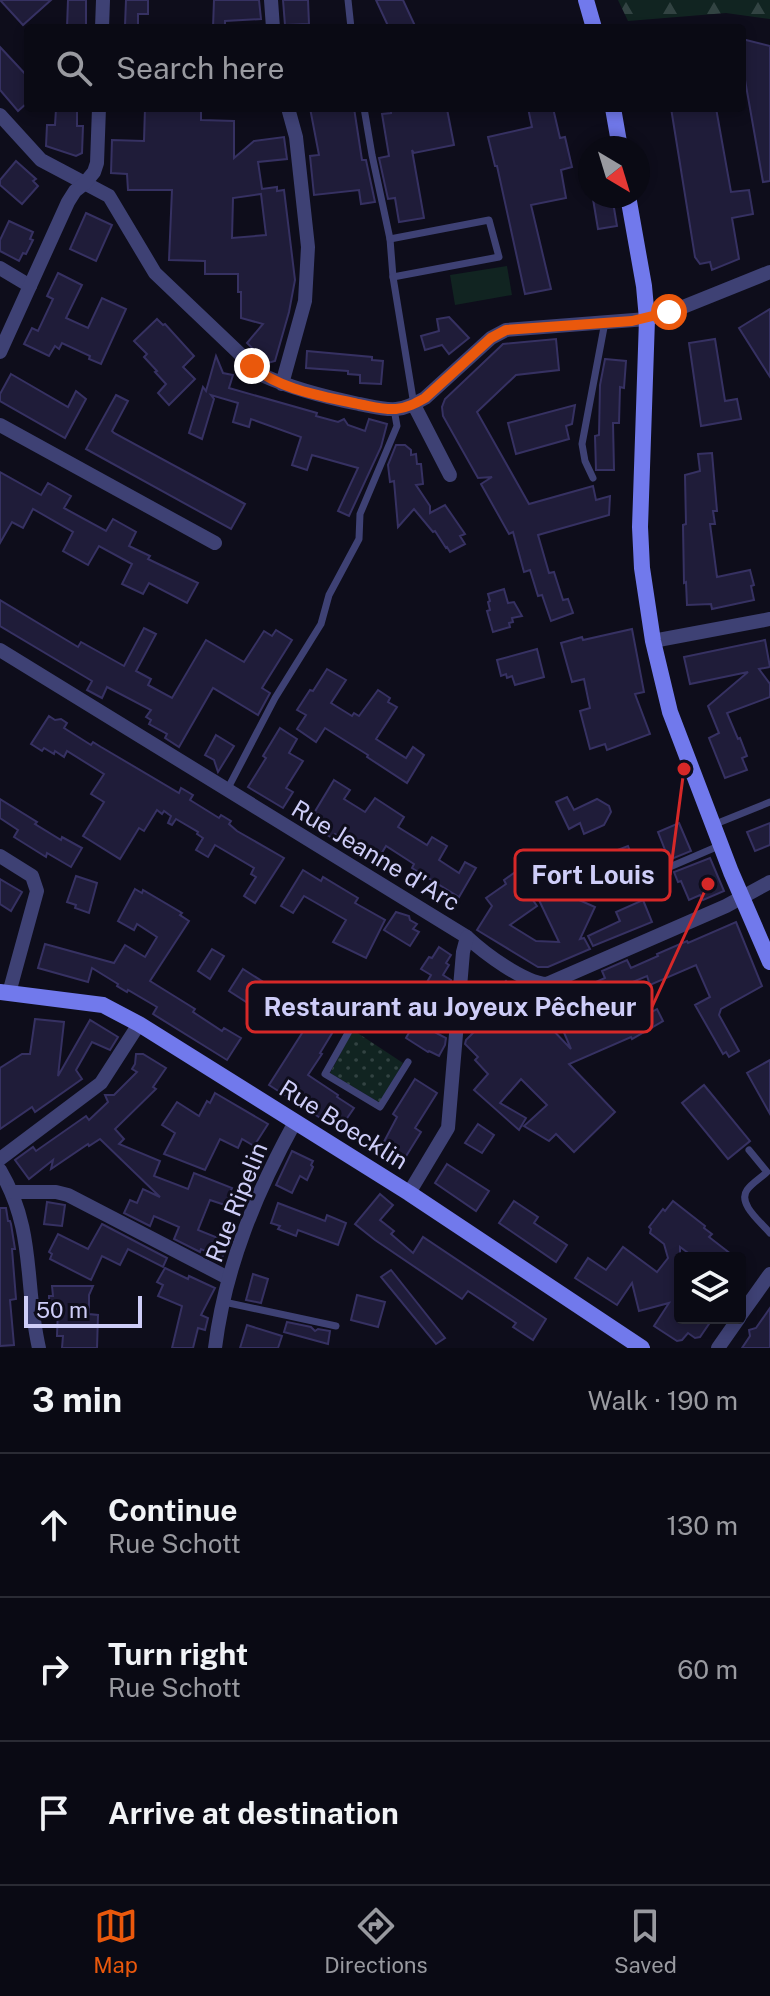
<!DOCTYPE html>
<meta charset="utf-8">
<style>
body{margin:0;font-family:"Public Sans",sans-serif;background:#181822;color:#f1f3f6}
.controls{position:absolute;right:24px;bottom:24px;display:grid;overflow:hidden;border-radius:8px;box-shadow:0 4px 12px #0003}
.controls button{width:72px;height:72px;display:grid;place-items:center;padding:0;border:0;border-bottom:2px solid #2a2b34;background:#0a0a14;color:#f1f3f6;font:40px sans-serif}
.compass{position:absolute;left:578px;top:136px;width:72px;height:72px;border-radius:50%;background:#0a0a14;box-shadow:0 4px 12px #0003;rotate:142deg}
.scale{position:absolute;left:24px;bottom:20px;width:118px;box-sizing:border-box;padding-left:8px;border:4px solid #cecdf8;border-top:0;font-size:22px;line-height:28px;white-space:nowrap;color:#cecdf8;-webkit-text-stroke:6px #0e0d1b;paint-order:stroke}
.stop{position:absolute;width:24px;height:24px;margin:-18px;border:6px solid #ea580c;border-radius:50%;background:#fff}
.stop.end{background:#ea580c;border-color:#fff;box-shadow:0 2px 8px #0008}
.list{margin:0;padding:0;list-style:none}
h2{display:flex;justify-content:space-between;align-items:center;height:104px;margin:0;padding:0 32px;font-size:34px}
h2 small{font-size:26px;font-weight:400;color:#999aa0}
.list li{display:grid;grid-template-columns:52px 1fr auto;gap:24px;align-items:center;box-sizing:border-box;height:144px;padding:0 32px;border-top:2px solid #2a2b34}
.list b{display:block;font-size:30px;white-space:nowrap}
.list p{margin:0;font-size:26px;white-space:nowrap;color:#999aa0}
.list em{font-size:26px;font-style:normal;color:#999aa0}
.icon{flex:none;width:44px;height:44px;fill:none;stroke:currentColor;stroke-width:2;stroke-linecap:round;stroke-linejoin:round}
.map{position:relative;flex:none;width:770px;height:1348px;overflow:hidden}
.search{position:absolute;background:#0a0a14;box-shadow:0 4px 12px #0003;left:24px;right:24px;top:24px;height:88px;display:flex;align-items:center;gap:20px;box-sizing:border-box;padding:0 28px;border-radius:8px;color:#999aa0;font-size:30px}
.sheet{height:536px;background:#0a0a14}
nav{display:flex;justify-content:space-around;align-items:center;box-sizing:border-box;height:112px;border-top:2px solid #2a2b34;background:#0a0a14;font-size:22px;color:#999aa0}
nav a{display:grid;justify-items:center;gap:4px}
nav .on{color:#ea580c}
.map>svg:first-child{display:block}
</style>
<div class="map">
<svg width="770" height="1348" viewBox="0 0 770 1348">
<defs>
<pattern id="grass-dots" width="8" height="8" patternUnits="userSpaceOnUse" patternTransform="scale(2)"><rect width="8" height="8" fill="#112421"/><path d="M2 2h.1M6 6h.1" fill="none" stroke="#324342" stroke-width="1.8" stroke-linecap="round"/></pattern>
<pattern id="forest-firs" width="22" height="20" patternUnits="userSpaceOnUse" patternTransform="scale(2)"><rect width="22" height="20" fill="#112421"/><path d="M5 1l3.5 6h-7zM16 11l3.5 6h-7z" fill="#324342"/></pattern>
</defs>
<rect width="100%" height="100%" fill="#0e0d1b"/>
<polygon fill="url(#grass-dots)" points="353,1030 403,1063 380,1103 330,1073"/>
<polygon fill="url(#forest-firs)" points="618,0 770,0 770,19 726,13 628,21"/>
<polygon fill="#112421" points="507,266 512,295 455,305 450,275"/>
<g fill="#1f1c39" stroke="#363162" stroke-width="2" fill-rule="evenodd">
<polygon points="0,0 51,0 23,25"/>
<polygon points="68,0 86,0 86,28 67,28"/>
<polygon points="126,0 148,0 148,14 138,14 138,26 125,26"/>
<polygon points="214,0 259,0 261,19 225,21 225,28 213,28"/>
<polygon points="283,0 308,0 309,24 285,25"/>
<polygon points="376,0 403,0 416,28 389,28"/>
<polygon points="742,39 770,46 770,181 763,182 742,63"/>
<polygon points="0,47 28,77 28,102 18,111 0,90"/>
<path d="M145,108H201V120L234,121V158L254,141L284,137L287,159L258,162L262,189L277,187V191L284,190L295,280L289,312L275,361L268,363L247,343L263,324L241,318V292H238V274H205V261L169,260L172,190H128L127,174L111,173L112,140L144,141ZM261,194L266,235L232,238L233,198Z"/>
<polygon points="310,108 354,108 362,160 366,160 375,202 361,204 359,190 314,195 310,156 319,155"/>
<polygon points="391,108 447,109 454,145 414,153 412,150 424,218 399,222 395,198 388,199 379,158 389,156 382,114 391,113"/>
<polygon points="528,108 553,108 560,138 565,137 572,167 561,170 566,198 531,205 551,289 525,294 497,166 495,166 488,137 532,127"/>
<polygon points="671,108 716,108 731,192 749,190 753,214 732,218 739,259 712,270 710,262 700,264 695,257"/>
<polygon points="56,109 77,110 77,126 83,126 82,153 76,156 46,146 47,125 55,125"/>
<polygon points="16,161 36,179 33,181 38,186 22,204 0,185 0,180"/>
<polygon points="612,196 617,226 598,229 593,199"/>
<polygon points="86,213 112,225 96,261 70,249"/>
<polygon points="9,221 33,232 30,239 33,240 26,254 23,253 19,261 0,251 0,240"/>
<polygon points="58,273 82,285 66,318 88,328 102,298 126,309 101,364 89,359 90,356 62,343 59,349 55,346 49,356 24,344 32,328 38,331 53,299 47,296"/>
<polygon points="770,309 770,377 739,328"/>
<polygon points="449,317 469,338 449,354 442,345 425,350 421,336 439,331 437,319"/>
<polygon points="157,319 163,325 165,324 194,356 183,367 195,379 169,405 158,393 166,384 155,372 157,371 144,357 147,354 134,341"/>
<polygon points="556,339 559,370 516,375 477,412 529,504 593,486 596,500 610,496 609,515 538,535 549,573 554,572 563,600 568,599 573,613 551,621 542,595 538,596 530,570 524,572 513,532 509,534 481,484 492,477 478,478 443,416 442,407 445,399 503,344"/>
<polygon points="715,339 725,401 737,399 741,419 701,426 689,343"/>
<polygon points="307,351 372,357 372,360 383,361 381,384 360,383 360,375 348,374 348,371 306,368"/>
<polygon points="216,356 223,373 233,375 229,388 317,413 316,416 338,422 344,419 348,425 365,431 369,419 387,424 381,447 349,516 338,511 358,468 312,455 307,470 292,465 301,437 251,419 249,427 233,422 238,403 211,395 214,399 202,439 189,433 203,387 206,391"/>
<polygon points="605,359 626,361 624,388 620,387 619,423 613,423 614,470 596,470 595,436 599,435 600,385"/>
<polygon points="11,374 68,407 76,391 86,399 65,438 0,401 0,394"/>
<polygon points="116,395 128,401 112,431 114,433 245,504 231,529 86,449"/>
<polygon points="575,405 572,424 566,426 569,439 516,454 508,423"/>
<polygon points="396,445 405,445 411,450 411,455 416,454 417,464 421,464 423,484 416,485 430,506 430,513 445,505 465,534 460,536 465,544 450,552 447,547 446,548 435,531 433,532 414,509 398,527 394,481 390,482 388,465"/>
<polygon points="712,453 717,511 713,511 715,524 710,524 717,577 750,570 754,585 751,586 754,600 712,609 711,604 687,605 686,582 684,583 683,525 686,524 685,475 700,471 698,454"/>
<polygon points="0,472 41,495 48,483 71,496 64,508 106,531 113,519 136,532 129,546 150,556 148,559 198,583 187,603 149,583 143,594 122,584 132,564 99,546 88,565 63,551 73,532 33,509 23,528 12,522 0,543"/>
<polygon points="504,589 508,603 514,602 522,616 512,618 513,622 509,623 510,627 493,632 487,611 490,610 488,602 490,601 488,594"/>
<polygon points="0,600 78,647 81,642 124,666 144,628 156,634 136,671 151,679 148,685 172,698 206,640 244,662 264,631 272,636 276,630 292,640 262,688 270,693 258,715 213,688 179,747 165,738 167,734 149,724 151,720 146,717 151,710 107,687 102,698 87,690 92,681 0,626"/>
<polygon points="632,629 644,692 635,694 650,734 607,750 605,744 590,749 580,711 590,708 584,679 572,682 561,643 582,637 583,640"/>
<polygon points="765,640 770,667 759,669 770,684 770,697 727,713 738,739 740,738 747,756 742,758 747,770 725,778 709,738 719,733 708,706 748,672 690,684 684,657"/>
<polygon points="537,649 544,677 515,685 512,676 507,678 506,674 501,676 497,660"/>
<polygon points="327,669 346,680 331,703 352,716 354,713 359,716 378,690 390,698 388,702 397,707 376,739 406,758 413,747 424,755 407,783 367,757 368,755 325,728 316,742 297,729 306,715 297,710 310,690 313,691"/>
<polygon points="49,716 55,720 61,719 67,723 64,728 91,745 93,742 101,747 179,793 181,788 193,795 190,800 219,818 221,815 231,821 229,824 237,831 284,858 255,903 244,896 256,877 251,874 254,868 215,845 208,857 196,850 203,838 197,834 198,832 176,819 172,825 168,823 171,816 164,811 162,814 157,810 144,831 139,828 120,859 83,836 104,802 91,794 104,774 67,751 64,757 55,751 54,754 44,748 42,751 31,744"/>
<polygon points="280,728 297,739 289,753 303,761 286,788 293,792 283,808 248,787 266,758 263,756"/>
<polygon points="216,735 234,746 218,772 214,760 205,755"/>
<polygon points="334,780 350,790 344,799 365,812 375,798 404,817 398,827 427,845 432,837 447,846 439,860 459,873 465,862 476,868 459,897 412,868 414,864 386,846 377,861 335,834 332,838 308,823"/>
<polygon points="567,797 574,810 597,799 609,806 611,812 604,825 584,834 580,823 569,829 556,802"/>
<polygon points="0,799 37,822 35,824 61,840 62,837 82,848 71,867 47,853 46,857 14,837 18,830 0,818"/>
<polygon points="679,823 691,851 669,860 658,832"/>
<polygon points="770,823 770,845 755,851 747,832"/>
<polygon points="628,846 638,871 614,881 604,855"/>
<polygon points="710,858 724,891 703,900 700,895 689,900 681,881 678,882 674,872"/>
<polygon points="303,870 321,881 323,877 358,898 355,903 385,920 366,958 333,942 346,920 304,896 293,913 281,906"/>
<polygon points="514,873 537,906 510,925 536,941 559,942 538,898 552,888 595,907 580,939 584,938 590,949 548,967 538,967 477,930 492,906 486,898 506,884 504,880"/>
<polygon points="76,876 97,883 89,913 75,908 76,905 67,902"/>
<polygon points="0,879 22,892 11,911 0,904"/>
<polygon points="135,889 142,893 143,890 182,913 180,915 189,921 150,981 195,1009 193,1012 222,1031 224,1028 241,1038 227,1060 153,1014 157,1007 128,990 127,992 117,986 118,984 92,968 88,982 38,968 45,944 114,963 125,945 145,957 157,937 137,924 134,930 118,921"/>
<polygon points="643,900 652,922 593,946 588,936 620,921 616,912"/>
<polygon points="396,912 409,916 410,920 417,924 413,929 419,932 410,946 384,930"/>
<polygon points="736,922 762,986 721,1009 719,1015 739,1051 729,1057 726,1052 723,1054 695,1005 710,997 696,965 650,985 647,976 618,988 633,1022 657,1009 663,1021 632,1039 631,1037 569,1064 615,1112 574,1152 556,1134 549,1141 524,1126 547,1105 521,1079 500,1103 526,1118 519,1130 474,1090 488,1074 475,1060 478,1057 465,1044 466,1040 484,1022 471,1009 492,990 494,993 506,981 571,1049 551,1002 605,978 602,971 627,960 631,968 658,956 657,954 687,941 688,943"/>
<polygon points="439,947 451,955 446,963 449,965 443,975 451,980 450,989 427,1028 446,1038 445,1045 439,1056 429,1051 428,1052 406,1038 419,1015 386,997 393,984 418,998 431,975 421,969 429,957 432,958"/>
<polygon points="212,949 224,956 210,979 198,971"/>
<polygon points="243,969 282,994 268,1016 229,991"/>
<polygon points="313,1016 334,1030 320,1053 322,1054 308,1075 338,1095 337,1097 354,1108 339,1130 269,1085"/>
<polygon points="35,1019 64,1022 58,1076 90,1020 118,1037 110,1050 92,1042 76,1070 82,1079 35,1112 32,1107 0,1129 0,1068 22,1054 30,1054"/>
<polygon points="136,1054 143,1054 166,1068 153,1087 156,1089 115,1129 124,1139 119,1144 160,1161 154,1176 188,1189 194,1173 232,1188 225,1205 210,1200 198,1230 228,1242 222,1258 201,1249 200,1252 174,1239 179,1227 154,1216 150,1226 124,1213 130,1200 137,1203 143,1189 160,1197 100,1139 89,1146 88,1144 51,1169 53,1160 29,1179 15,1160 33,1147 36,1151 86,1116 89,1120 108,1102 105,1095 114,1095 137,1072 132,1069 135,1064"/>
<polygon points="770,1060 770,1114 747,1073"/>
<polygon points="415,1079 437,1093 415,1128 421,1132 400,1166 378,1153 397,1117 393,1114"/>
<polygon points="704,1085 750,1141 728,1159 682,1103"/>
<polygon points="215,1093 268,1124 254,1146 242,1139 238,1148 220,1139 205,1170 164,1154 175,1133 162,1125 177,1102 199,1116 207,1101 210,1103"/>
<polygon points="478,1124 494,1135 482,1153 465,1143"/>
<polygon points="292,1151 313,1161 311,1165 313,1167 307,1180 300,1176 292,1193 276,1185"/>
<polygon points="447,1164 489,1191 476,1211 435,1183"/>
<polygon points="380,1194 393,1205 380,1220 394,1231 391,1234 413,1253 423,1237 546,1319 533,1340 513,1327 516,1323 468,1291 462,1299 375,1240 355,1224"/>
<polygon points="514,1201 538,1217 534,1223 567,1245 556,1262 499,1223"/>
<polygon points="673,1201 705,1226 704,1228 712,1234 709,1237 736,1258 695,1258 680,1247 680,1318 713,1318 700,1337 695,1338 688,1333 682,1340 677,1341 654,1326 669,1303 639,1311 632,1283 617,1305 575,1278 588,1258 606,1270 623,1247 657,1272 668,1258 664,1244 650,1233 651,1229 649,1227 663,1209 665,1211"/>
<polygon points="47,1202 65,1205 62,1226 44,1224"/>
<polygon points="278,1203 325,1221 327,1215 346,1223 338,1245 298,1230 296,1236 278,1229 280,1226 271,1223"/>
<polygon points="0,1208 6,1208 8,1221 10,1221 11,1224 15,1249 12,1249 16,1299 10,1300 14,1345 0,1346"/>
<polygon points="102,1224 167,1258 163,1267 128,1249 120,1265 102,1256 91,1280 50,1259 52,1254 49,1252 58,1234 88,1249"/>
<polygon points="165,1268 188,1279 189,1276 215,1288 201,1315 208,1318 205,1330 198,1328 193,1348 172,1348 182,1306 158,1296 163,1285 157,1282"/>
<polygon points="391,1270 445,1338 436,1344 381,1277"/>
<polygon points="253,1274 268,1279 261,1303 246,1300"/>
<polygon points="52,1286 93,1286 89,1295 89,1314 98,1315 97,1348 62,1348 63,1336 57,1336 58,1309 49,1309 49,1296 53,1296"/>
<polygon points="357,1295 385,1302 378,1327 351,1320"/>
<polygon points="770,1308 770,1348 742,1348 750,1336 749,1330 756,1328"/>
<polygon points="287,1322 311,1327 315,1331 318,1329 330,1331 328,1344 284,1332"/>
<polygon points="247,1325 282,1336 278,1348 240,1348"/>
</g>
<g fill="none" stroke-linecap="round" stroke-linejoin="round">
<g stroke="#3e4174" stroke-width="7">
<polyline points="348,0 351,28"/>
<polyline points="364,108 372,155 390,239 393,277 414,405"/>
<polyline points="390,239 489,220 499,257 393,277"/>
<polyline points="593,478 585,461 582,444 605,322"/>
<polyline points="227,790 275,698 321,624 329,595 359,539 360,514 397,426 394,409"/>
<polyline points="713,825 770,802"/>
<polyline points="609,893 721,845"/>
<polyline points="352,1026 325,1074 380,1107 408,1062"/>
<path d="M749,1150L767,1172C761,1178 752,1183 747,1190C737,1204 762,1223 770,1233"/>
<polyline points="224,1302 336,1326"/>
</g>
<g stroke="#3e4174" stroke-width="14">
<polyline points="271,0 273,28"/>
<polyline points="102,28 103,0"/>
<path d="M0,115L41,160L109,196L155,273L262,375C293,389 325,397 359,404C370,406 384,410 396,409C407,408 416,403 425,398L491,338L506,330L647,319L673,311L770,272"/>
<polyline points="0,268 30,286"/>
<polyline points="0,352 68,202 75,191 85,183 94,172 97,163 99,108"/>
<polyline points="282,384 305,301 308,247 296,137 288,108"/>
<polyline points="414,405 450,475"/>
<polyline points="0,425 215,543"/>
<polyline points="653,641 770,619"/>
<path d="M0,650L467,937C484,953 524,983 547,984L726,906L770,882"/>
<polyline points="0,856 32,876 37,891 9,993"/>
<polyline points="0,1159 101,1083 139,1024"/>
<path d="M0,1170C36,1231 24,1284 39,1348"/>
<polyline points="12,1192 56,1192 68,1195 228,1278"/>
<polyline points="409,1193 448,1128 463,952 467,937"/>
<polyline points="740,1316 770,1274"/>
<path d="M215,1348C225,1267 256,1193 295,1122"/>
<polyline points="718,1348 739,1318"/>
</g>
<g stroke="#7179ec" stroke-width="16">
<polyline points="586,0 594,28"/>
<polyline points="613,108 620,148"/>
<polyline points="628,196 644,286 647,319 640,527 642,568 653,641 670,712 731,872 770,962"/>
<polyline points="0,992 103,1005 139,1024 409,1193 642,1348"/>
</g>
</g>
<g fill="none" stroke-linecap="round" stroke-linejoin="round">
<path stroke="#ea580c" stroke-width="10" d="M252,366C280,390 323,396 358,404C370,406 384,410 396,409C407,408 416,403 425,398L491,338L506,330L632,321L669,312"/>
</g>
<g text-anchor="middle" dominant-baseline="central" stroke-width="6" stroke-linejoin="round" paint-order="stroke">
<g font-size="24" fill="#cecdf8" stroke="#0e0d1b">
<text transform="translate(376 855) rotate(31)">Rue Jeanne d'Arc</text>
<text transform="translate(344 1124) rotate(32)">Rue Boecklin</text>
<text transform="translate(236 1202) rotate(-68)">Rue Ripelin</text>
</g>
</g>
<path fill="none" stroke="#d62828" stroke-width="3" d="M684 769L670 875M708 884L652 1007"/>
<g fill="#d62828" stroke="#0e0d1b" stroke-width="3">
<circle cx="684" cy="769" r="8"/>
<circle cx="708" cy="884" r="8"/>
</g>
<g fill="#0e0d1b" stroke="#d62828" stroke-width="3">
<rect x="515" y="850" width="155" height="50" rx="8"/>
<rect x="247" y="982" width="405" height="50" rx="8"/>
</g>
<g font-size="26" text-anchor="middle" font-weight="bold" fill="#cecdf8">
<text x="593" y="884">Fort Louis</text>
<text x="450" y="1016">Restaurant au Joyeux Pêcheur</text>
</g>
</svg>
<div class="controls">
<button><svg class="icon" aria-label="layers" viewBox="0 0 24 24"><path d="M12 4l9 5-9 5-9-5zM3 14l9 5 9-5"/></svg></button>
</div>
<svg class="compass" viewBox="-18 -18 36 36"><path d="M0-13l5 13h-10z" fill="#e53935"/><path d="M0 13l5-13h-10z" fill="#999aa0"/></svg>
<div class="scale">50 m</div>
<div class="stop" style="left:669px;top:312px"></div>
<div class="stop end" style="left:252px;top:366px"></div>
<div class="search"><svg class="icon" aria-label="search" viewBox="0 0 24 24"><circle cx="10" cy="10" r="6"/><path d="M15 15l6 6"/></svg>Search here</div>
</div>
<section class="sheet">
<h2>3 min<small>Walk · 190 m</small></h2>
<ul class="list">
<li><svg class="icon" aria-label="ahead" viewBox="0 0 24 24"><path d="M12 20V5M6 11l6-6 6 6"/></svg><div><b>Continue</b><p>Rue Schott</p></div><em>130 m</em></li>
<li><svg class="icon" aria-label="right" viewBox="0 0 24 24"><path d="M7 20v-9h11M14 6l5 5-5 5"/></svg><div><b>Turn right</b><p>Rue Schott</p></div><em>60 m</em></li>
<li><svg class="icon" aria-label="arrive" viewBox="0 0 24 24"><path d="M6 21V4h12l-3 4 3 4H6"/></svg><div><b>Arrive at destination</b></div></li>
</ul>
</section>
<nav>
<a class="on"><svg class="icon" aria-label="map" viewBox="0 0 24 24"><path d="M3 6l6-2 6 2 6-2v14l-6 2-6-2-6 2zM9 4v14M15 6v14"/></svg>Map</a>
<a><svg class="icon" aria-label="directions" viewBox="0 0 24 24"><path d="M12 3l9 9-9 9-9-9zM9 14v-3h6M13 9l2 2-2 2"/></svg>Directions</a>
<a><svg class="icon" aria-label="saved" viewBox="0 0 24 24"><path d="M7 4h10v16l-5-4-5 4z"/></svg>Saved</a>
</nav>
